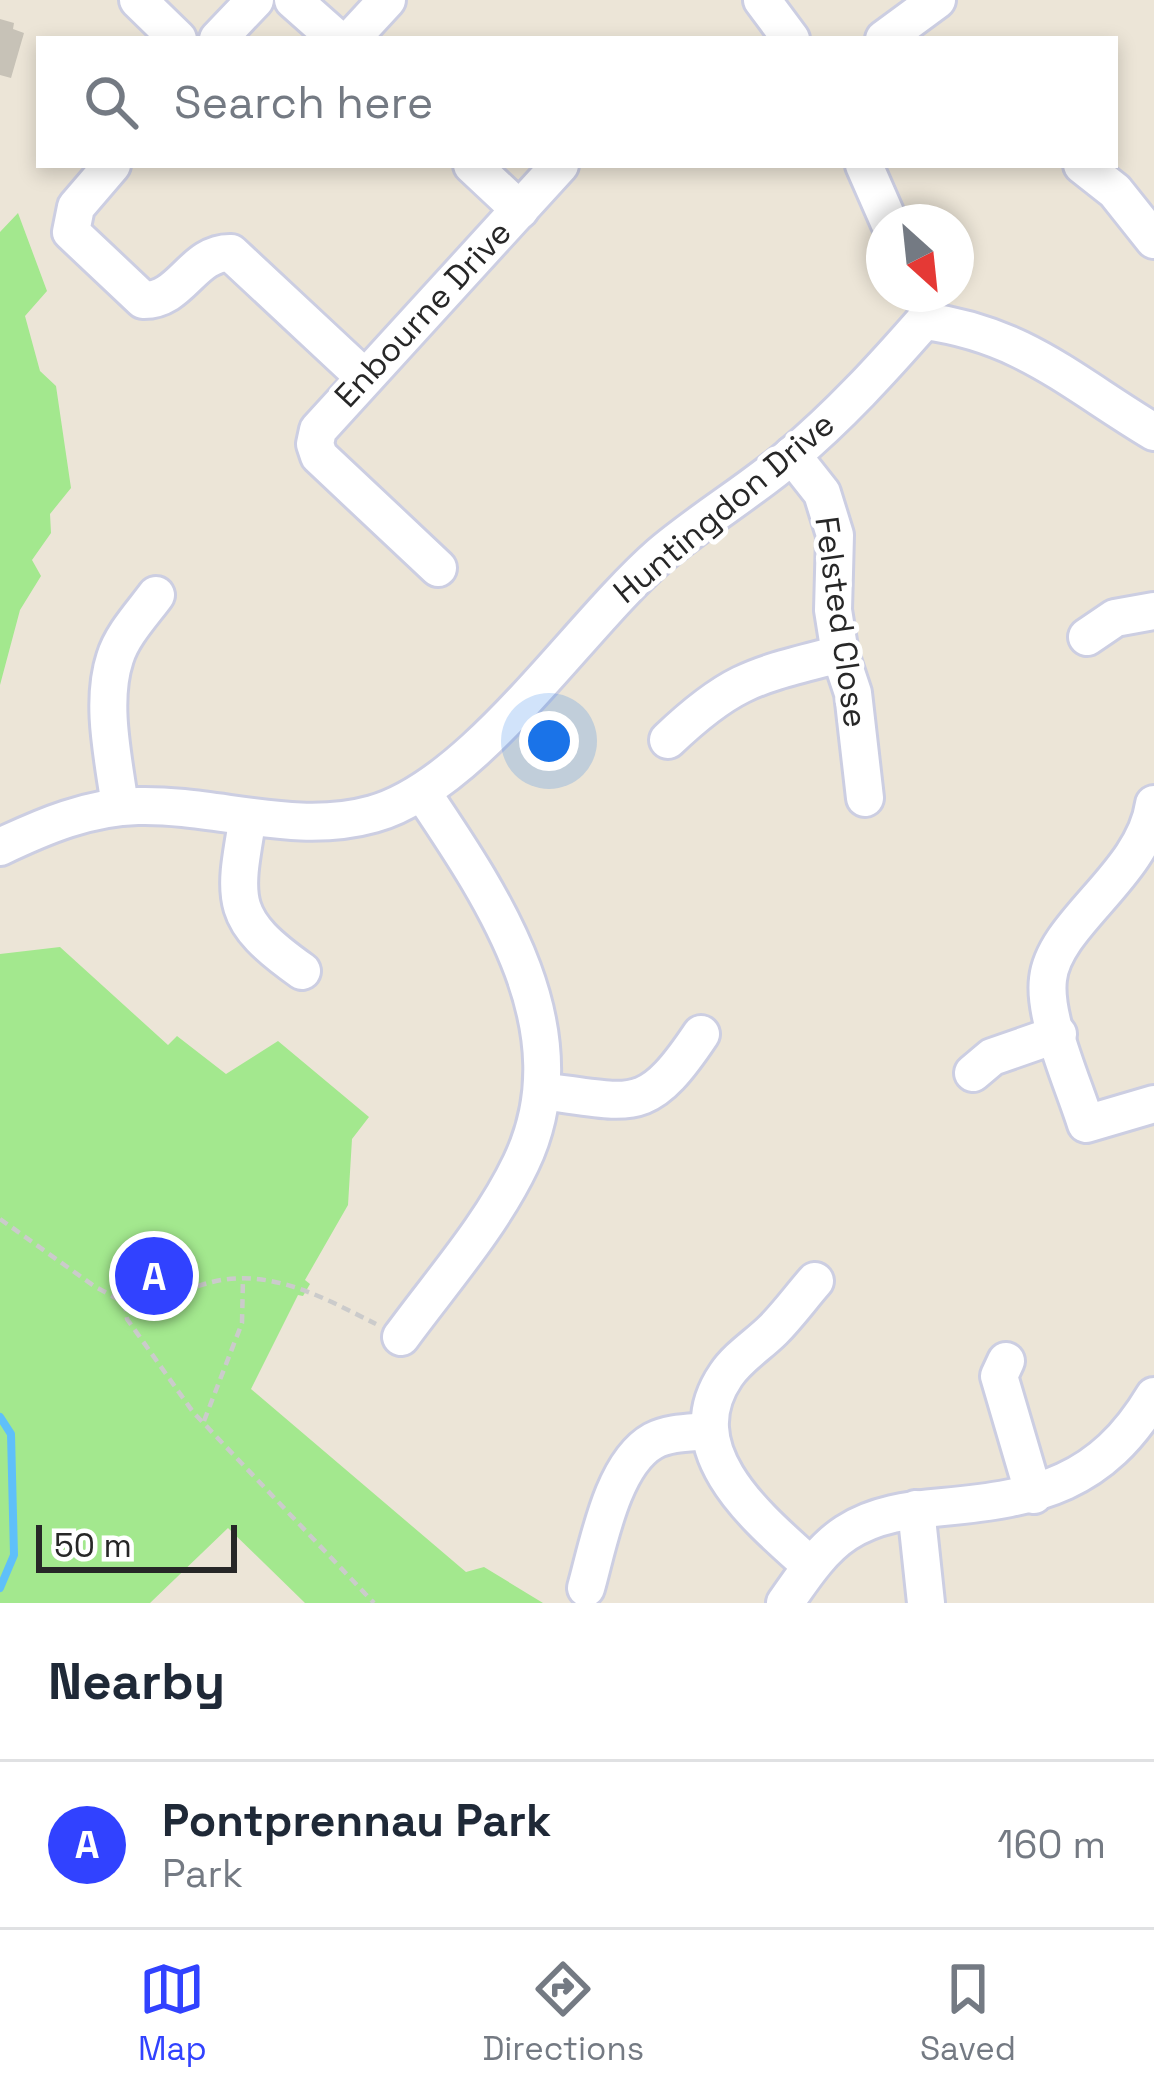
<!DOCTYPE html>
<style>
body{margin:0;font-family:"Space Grotesk",sans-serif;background:#f2f2f3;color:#1f2937}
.compass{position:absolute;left:866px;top:204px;width:108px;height:108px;border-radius:50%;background:#fff;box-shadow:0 6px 18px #0003;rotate:153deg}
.scale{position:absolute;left:36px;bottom:30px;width:201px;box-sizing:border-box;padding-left:12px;border:6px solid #272727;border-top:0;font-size:33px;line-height:42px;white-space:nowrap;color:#272727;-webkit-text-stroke:9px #fff;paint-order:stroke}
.you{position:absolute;left:549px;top:741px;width:42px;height:42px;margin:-30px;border:9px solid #fff;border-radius:50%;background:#1a73e8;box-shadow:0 0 0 18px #1a73e833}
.badge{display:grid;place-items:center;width:78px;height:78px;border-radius:50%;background:#3142ff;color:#fff;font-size:39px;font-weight:700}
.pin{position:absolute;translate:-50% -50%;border:6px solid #fff;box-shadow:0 3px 12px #0006}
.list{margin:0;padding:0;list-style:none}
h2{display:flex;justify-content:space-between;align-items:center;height:156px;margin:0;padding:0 48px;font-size:51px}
h2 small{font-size:39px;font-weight:400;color:#747a83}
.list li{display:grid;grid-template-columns:78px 1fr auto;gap:36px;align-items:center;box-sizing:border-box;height:168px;padding:0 48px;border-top:3px solid #e0e1e3}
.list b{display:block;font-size:45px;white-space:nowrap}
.list p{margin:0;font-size:39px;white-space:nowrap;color:#747a83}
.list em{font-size:39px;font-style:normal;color:#747a83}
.icon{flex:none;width:66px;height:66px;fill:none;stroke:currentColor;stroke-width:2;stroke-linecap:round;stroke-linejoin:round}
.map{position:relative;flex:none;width:1154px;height:1603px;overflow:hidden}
.search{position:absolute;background:#fff;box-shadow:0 6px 18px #0003;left:36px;right:36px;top:36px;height:132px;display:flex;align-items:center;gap:30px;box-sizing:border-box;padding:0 42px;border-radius:0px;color:#747a83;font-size:45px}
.sheet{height:324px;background:#fff}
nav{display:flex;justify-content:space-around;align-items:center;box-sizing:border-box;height:168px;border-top:3px solid #e0e1e3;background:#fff;font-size:33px;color:#747a83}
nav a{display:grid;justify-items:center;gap:6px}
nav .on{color:#3142ff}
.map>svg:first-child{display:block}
</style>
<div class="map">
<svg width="1154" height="1603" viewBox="0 0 1154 1603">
<rect width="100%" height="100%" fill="#ece5d7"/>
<g fill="#a3e88e">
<polygon points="18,213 47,291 25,316 40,371 56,386 71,488 50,514 51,533 32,560 41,576 20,610 0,685 0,232"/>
<polygon points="60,947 168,1045 177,1036 226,1074 278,1041 369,1117 352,1139 348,1205 305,1280 310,1284 303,1296 298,1295 251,1389 466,1572 484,1567 543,1603 305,1603 228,1528 150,1603 0,1603 0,954"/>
</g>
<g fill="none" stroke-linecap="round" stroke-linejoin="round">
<polyline stroke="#5fc0f9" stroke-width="8" points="0,1417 11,1434 14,1555 0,1588"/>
</g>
<polygon fill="#c7c2b7" points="0,19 14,23 13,29 24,33 11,78 0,75"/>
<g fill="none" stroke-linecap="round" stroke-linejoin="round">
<defs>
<g id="minor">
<polyline points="138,0 178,39"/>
<polyline points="293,0 337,39"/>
<polyline points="762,0 791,39"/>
<polyline points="218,39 255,0"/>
<polyline points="351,39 387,0"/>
<polyline points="884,39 937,0"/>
<path d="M112,165L76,207L71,232L143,300C182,301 192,252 231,253L365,378"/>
<polyline points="472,165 520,210"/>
<polyline points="864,165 889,222"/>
<polyline points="1082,165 1115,191 1154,240"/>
<path d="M924,321C1023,334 1072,383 1154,432"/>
<polyline points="792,455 822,493 835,535 833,610 840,654 853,693 865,798"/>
<polyline points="438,568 319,456 315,444 318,430 560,165"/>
<polyline points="1087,637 1115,618 1154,611"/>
<path d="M668,740C733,678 756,676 840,654"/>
<path d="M1154,804C1144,875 1054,923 1048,979C1043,1018 1074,1085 1086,1124L1154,1104"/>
<path d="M120,807C114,761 100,703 115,658C122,635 142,614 156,595"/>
<path d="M248,817C233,902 229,919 302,971"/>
<path d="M0,847C44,826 89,807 138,806C216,804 295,836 373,814C474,786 578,627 660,555C701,520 749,492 790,457C839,416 882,369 924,321"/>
<polyline points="973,1073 992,1057 1058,1034"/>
<path d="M542,1091C634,1103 646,1116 701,1034"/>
<path d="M401,1337C442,1281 491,1226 521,1163C584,1031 494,899 422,792"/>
<polyline points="1006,1361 999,1376 1034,1495"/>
<polyline points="916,1509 926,1603"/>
<path d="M811,1566C760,1520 674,1451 726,1375C738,1357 758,1345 773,1330C788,1315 801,1297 815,1281"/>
<path d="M586,1588C598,1546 612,1464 653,1441C670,1432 691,1433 710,1431"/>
<path d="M785,1603C802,1579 820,1550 846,1533C875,1514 909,1510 943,1507C1039,1498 1101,1484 1154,1396"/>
</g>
</defs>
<use href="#minor" stroke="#cccee2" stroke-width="42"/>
<g stroke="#cbcbcb" stroke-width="4.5" stroke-dasharray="9 6" stroke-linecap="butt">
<polyline points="0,1219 94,1286 125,1303 127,1319 193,1412 374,1603"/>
<path d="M125,1303C162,1302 182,1289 216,1281C274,1269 326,1299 376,1324"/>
<polyline points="204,1421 242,1323 243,1278"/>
</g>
<use href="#minor" stroke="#fff" stroke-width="36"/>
</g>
<g text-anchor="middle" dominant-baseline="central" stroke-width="10" stroke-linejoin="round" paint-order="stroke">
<g font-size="33" fill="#272727" stroke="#fff">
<text transform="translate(423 314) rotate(-47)">Enbourne Drive</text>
<text transform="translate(724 508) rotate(-40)">Huntingdon Drive</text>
<text transform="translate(841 622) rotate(82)">Felsted Close</text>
</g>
</g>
</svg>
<svg class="compass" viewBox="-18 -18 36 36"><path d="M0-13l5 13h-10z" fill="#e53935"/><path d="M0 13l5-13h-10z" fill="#747a83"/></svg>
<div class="scale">50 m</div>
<div class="you"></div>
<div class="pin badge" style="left:154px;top:1276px">A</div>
<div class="search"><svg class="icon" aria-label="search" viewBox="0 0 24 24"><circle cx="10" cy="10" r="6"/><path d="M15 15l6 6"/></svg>Search here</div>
</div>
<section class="sheet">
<h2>Nearby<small></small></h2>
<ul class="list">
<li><span class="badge">A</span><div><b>Pontprennau Park</b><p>Park</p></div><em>160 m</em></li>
</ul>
</section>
<nav>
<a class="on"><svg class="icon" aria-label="map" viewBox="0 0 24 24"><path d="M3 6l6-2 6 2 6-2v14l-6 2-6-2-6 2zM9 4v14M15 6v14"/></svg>Map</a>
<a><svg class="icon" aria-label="directions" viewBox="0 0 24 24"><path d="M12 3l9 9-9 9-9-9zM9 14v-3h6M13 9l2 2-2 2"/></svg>Directions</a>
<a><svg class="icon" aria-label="saved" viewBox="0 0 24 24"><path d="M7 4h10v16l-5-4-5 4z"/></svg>Saved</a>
</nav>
